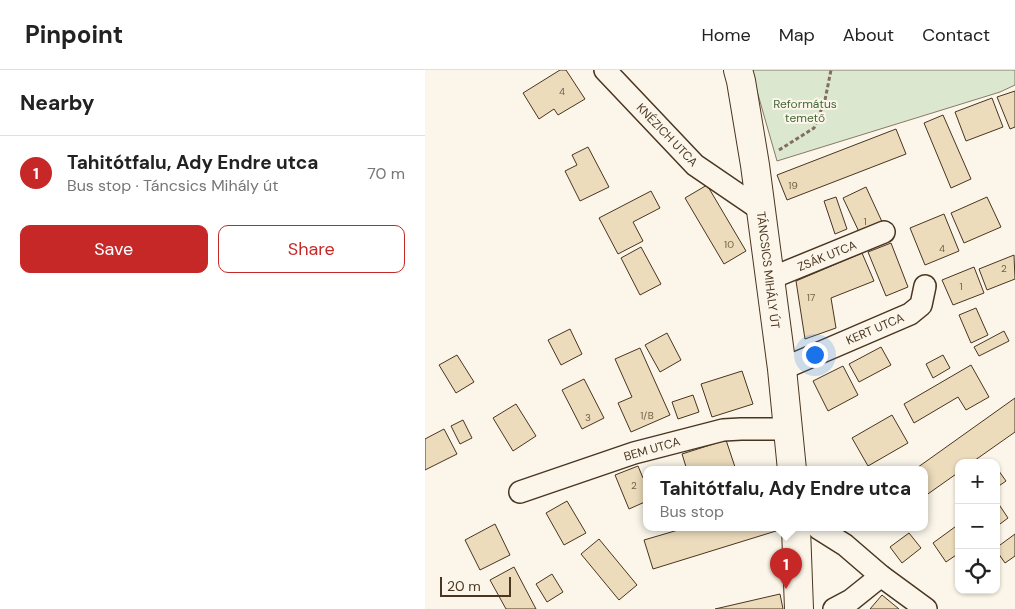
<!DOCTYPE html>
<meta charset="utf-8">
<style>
body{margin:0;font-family:"DM Sans",sans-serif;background:#f2f2f2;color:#222}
.controls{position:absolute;right:15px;bottom:15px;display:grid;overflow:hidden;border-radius:10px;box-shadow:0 1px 4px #0004}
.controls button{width:45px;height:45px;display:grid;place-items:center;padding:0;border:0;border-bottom:1px solid #e0e0e0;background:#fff;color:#222;font:25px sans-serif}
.scale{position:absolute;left:15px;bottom:12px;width:71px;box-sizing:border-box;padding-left:5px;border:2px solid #4a3520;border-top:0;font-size:14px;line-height:18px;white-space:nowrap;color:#4a3520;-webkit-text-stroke:4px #fbf6e9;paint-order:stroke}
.you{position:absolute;left:389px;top:284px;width:18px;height:18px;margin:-12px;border:4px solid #fff;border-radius:50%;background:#1a73e8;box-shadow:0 0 0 8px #1a73e833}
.badge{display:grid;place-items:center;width:32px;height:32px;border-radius:50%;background:#c62828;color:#fff;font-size:16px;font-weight:700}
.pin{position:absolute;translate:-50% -41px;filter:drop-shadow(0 1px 2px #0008)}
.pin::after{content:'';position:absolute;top:26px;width:18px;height:15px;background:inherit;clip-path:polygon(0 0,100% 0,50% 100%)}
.popup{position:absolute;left:218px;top:396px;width:285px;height:65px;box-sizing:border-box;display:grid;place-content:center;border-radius:10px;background:#fff;filter:drop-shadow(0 1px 4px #0005);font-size:16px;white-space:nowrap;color:#767676}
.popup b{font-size:19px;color:#222}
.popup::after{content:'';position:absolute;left:50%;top:100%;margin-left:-10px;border:10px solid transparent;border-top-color:#fff}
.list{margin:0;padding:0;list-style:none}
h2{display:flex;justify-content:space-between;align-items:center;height:65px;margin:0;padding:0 20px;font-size:21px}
h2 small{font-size:16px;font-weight:400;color:#767676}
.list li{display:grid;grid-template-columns:32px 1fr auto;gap:15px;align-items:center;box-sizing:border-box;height:75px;padding:0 20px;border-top:1px solid #e0e0e0}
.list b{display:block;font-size:19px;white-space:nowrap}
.list p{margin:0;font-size:16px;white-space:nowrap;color:#767676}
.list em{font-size:16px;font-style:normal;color:#767676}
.actions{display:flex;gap:10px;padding:15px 20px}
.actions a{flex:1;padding:11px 0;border:1px solid #c62828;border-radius:10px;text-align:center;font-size:18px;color:#c62828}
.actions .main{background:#c62828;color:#fff}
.icon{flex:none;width:28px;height:28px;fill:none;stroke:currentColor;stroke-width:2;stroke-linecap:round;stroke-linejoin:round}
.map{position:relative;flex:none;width:590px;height:539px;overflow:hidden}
header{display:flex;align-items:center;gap:30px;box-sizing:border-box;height:70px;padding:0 25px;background:#fff;border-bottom:1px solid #e0e0e0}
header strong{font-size:24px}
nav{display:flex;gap:28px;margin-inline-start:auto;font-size:18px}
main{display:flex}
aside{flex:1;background:#fff}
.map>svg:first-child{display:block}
</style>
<header>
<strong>Pinpoint</strong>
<nav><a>Home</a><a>Map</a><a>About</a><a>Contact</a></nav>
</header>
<main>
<aside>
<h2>Nearby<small></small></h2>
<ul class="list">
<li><span class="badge">1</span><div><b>Tahitótfalu, Ady Endre utca</b><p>Bus stop · Táncsics Mihály út</p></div><em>70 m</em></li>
</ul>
<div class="actions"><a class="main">Save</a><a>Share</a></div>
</aside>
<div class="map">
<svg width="590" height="539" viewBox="0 0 590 539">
<rect width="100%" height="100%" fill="#fbf6e9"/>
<polygon fill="#dce7d0" stroke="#887966" points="326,0 590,0 590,15 575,22 352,91"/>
<g fill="#ecdcbc" stroke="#4a3520">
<polygon points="135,0 141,0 160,29 133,45 129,39 114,49 98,23"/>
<polygon points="590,21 590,57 585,59 572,27"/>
<polygon points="567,28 578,57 541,71 530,42"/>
<polygon points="518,45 546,109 526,118 499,53"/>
<polygon points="471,59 481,84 362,130 352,105"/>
<polygon points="163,77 184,117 155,131 140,101 152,95 147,85"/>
<polygon points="282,115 321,181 299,194 260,128"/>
<polygon points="441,117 459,156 436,166 418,128"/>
<polygon points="226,121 235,138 208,152 218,171 193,184 174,148"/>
<polygon points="411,127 422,159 410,164 399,131"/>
<polygon points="562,127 576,157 539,173 526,143"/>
<polygon points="519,144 534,181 500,195 485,158"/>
<polygon points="466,173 483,217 461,226 443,182"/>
<polygon points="216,177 236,214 215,225 196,188"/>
<polygon points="437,183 449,211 406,228 411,258 380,269 371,211"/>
<polygon points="589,185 590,209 562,220 554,199"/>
<polygon points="549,197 559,223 528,235 517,210"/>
<polygon points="551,238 563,265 546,273 534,245"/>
<polygon points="145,259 157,284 136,295 123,270"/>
<polygon points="579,261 584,271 554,286 549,277"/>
<polygon points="242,263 256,290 235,302 220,275"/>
<polygon points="456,277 466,295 434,312 424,294"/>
<polygon points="215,278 245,345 206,362 193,333 207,327 190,289"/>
<polygon points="32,285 49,312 31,323 14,295"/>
<polygon points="518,285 525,298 508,308 501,294"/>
<polygon points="546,295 564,327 541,340 533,327 489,353 479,334"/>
<polygon points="418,296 433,325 403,341 388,311"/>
<polygon points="317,301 328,334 287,347 276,314"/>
<polygon points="159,309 179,348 157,359 137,320"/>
<polygon points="268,325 274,342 253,349 247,332"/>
<polygon points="590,328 590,362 546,393 534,393 534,402 500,426 500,400 489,400"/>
<polygon points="91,334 111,366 88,381 68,348"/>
<polygon points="467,345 483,373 443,396 427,368"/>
<polygon points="38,350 47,368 35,374 26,356"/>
<polygon points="19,359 32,384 0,400 0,369"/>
<polygon points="301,370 311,400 262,400 257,384"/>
<polygon points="213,396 218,408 222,406 222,431 204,439 190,405"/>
<polygon points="571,397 581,411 571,418"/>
<polygon points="571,430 583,448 571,457"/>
<polygon points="142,431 161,463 139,475 121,443"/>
<polygon points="70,454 85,485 55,500 40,470"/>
<polygon points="534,454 534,483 521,492 508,473"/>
<polygon points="260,458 350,458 351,461 228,499 219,470"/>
<polygon points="484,463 496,478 477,493 465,477"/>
<polygon points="590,464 590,486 580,493 571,480 571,478"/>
<polygon points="174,469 212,515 194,530 156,484"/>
<polygon points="89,497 111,539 81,539 65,510"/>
<polygon points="127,504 138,522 122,532 111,514"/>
<polygon points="355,524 358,539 290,539"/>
<polygon points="457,525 474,539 445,539"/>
</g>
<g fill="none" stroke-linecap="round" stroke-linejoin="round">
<defs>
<g id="street">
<polyline points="180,0 270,95 336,140"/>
<polyline points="344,209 459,162"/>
<polyline points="357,299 485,244 496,235 500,216"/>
<polyline points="95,422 209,383 298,360 316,359 364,359"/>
<polyline points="393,458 420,475 456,506 501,539"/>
<polyline points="409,539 426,530 456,506"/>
</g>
<g id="secondary">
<polyline points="313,0 316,11 330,95 357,299 367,400"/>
<polyline points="371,458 374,539"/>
</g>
</defs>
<use href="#street" stroke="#4a3520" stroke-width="24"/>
<use href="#secondary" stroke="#4a3520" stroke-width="30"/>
<polyline stroke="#7f6f5c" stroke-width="3" stroke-dasharray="4 2.5" stroke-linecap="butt" points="354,80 389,58 400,30 406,0"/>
<use href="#street" stroke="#fbf6e9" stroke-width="21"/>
<use href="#secondary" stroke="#fbf6e9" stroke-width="28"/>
</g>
<g text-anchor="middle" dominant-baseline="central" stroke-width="4" stroke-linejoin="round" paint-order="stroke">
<g font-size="10" fill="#725f47">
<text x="137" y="21">4</text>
<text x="368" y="115">19</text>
<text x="440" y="151">1</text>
<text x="304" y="174">10</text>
<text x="517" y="178">4</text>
<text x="579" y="198">2</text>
<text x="536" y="216">1</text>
<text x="386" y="227">17</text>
<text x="222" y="345">1/B</text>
<text x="163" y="347">3</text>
<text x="209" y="415">2</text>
</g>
<g font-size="12" fill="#436837" stroke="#fbf6e9">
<text x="380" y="34">Református<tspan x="380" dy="14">temető</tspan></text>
</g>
<g font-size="12" fill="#4a3520" stroke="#fbf6e9">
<text transform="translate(242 65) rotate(46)">KNÉZICH UTCA</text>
<text transform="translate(402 186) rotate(-22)">ZSÁK UTCA</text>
<text transform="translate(343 200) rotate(83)">TÁNCSICS MIHÁLY ÚT</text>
<text transform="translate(450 259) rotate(-23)">KERT UTCA</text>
<text transform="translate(227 379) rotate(-16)">BEM UTCA</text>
</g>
</g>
</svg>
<div class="controls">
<button>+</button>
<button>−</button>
<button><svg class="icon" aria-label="locate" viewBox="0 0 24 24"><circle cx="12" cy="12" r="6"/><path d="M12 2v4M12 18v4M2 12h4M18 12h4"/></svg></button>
</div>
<div class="scale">20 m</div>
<div class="you"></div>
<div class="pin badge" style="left:361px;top:519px">1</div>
<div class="popup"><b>Tahitótfalu, Ady Endre utca</b>Bus stop</div>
</div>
</main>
